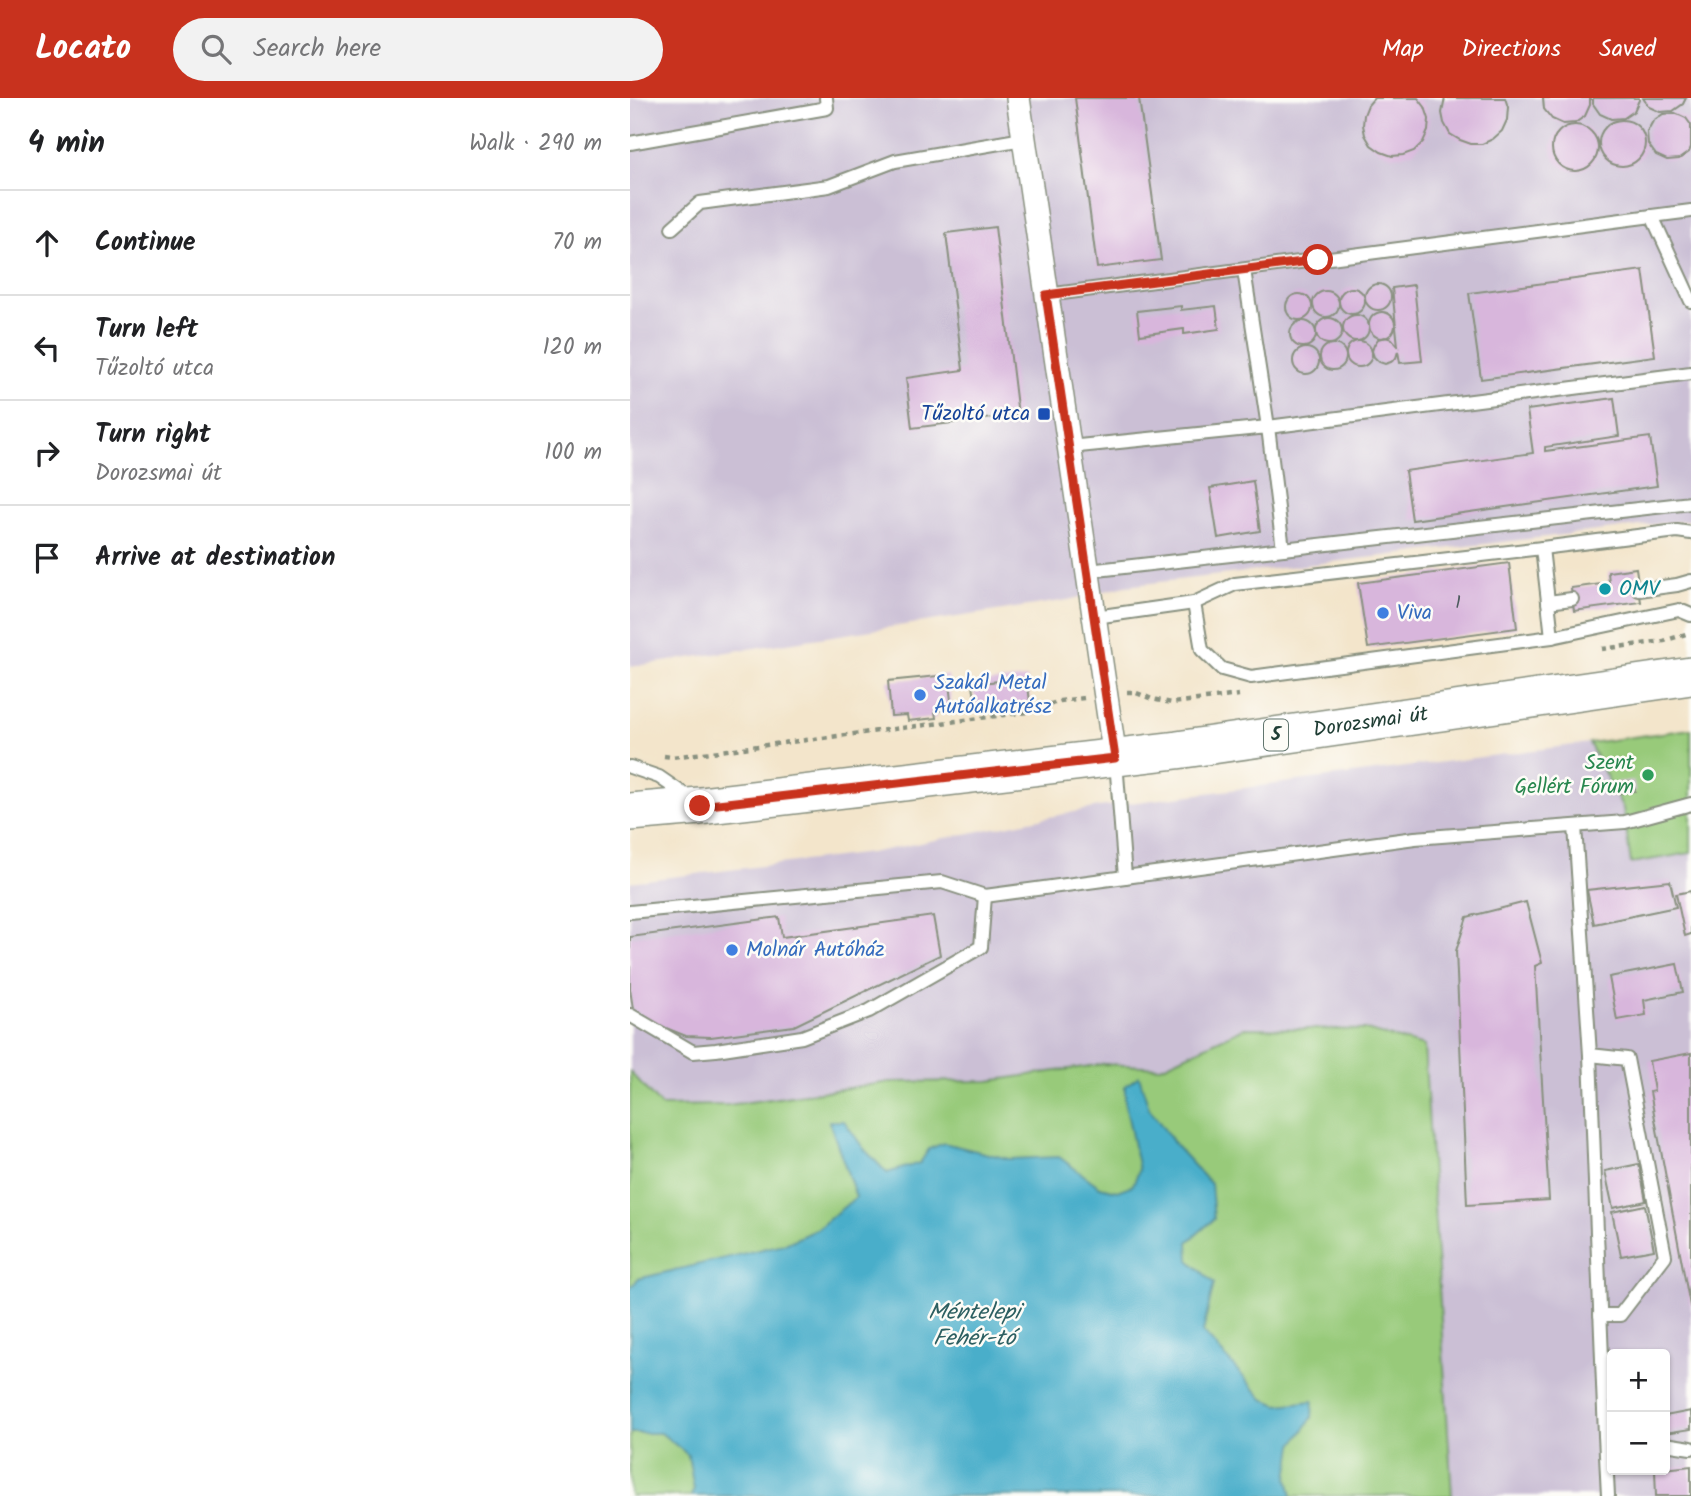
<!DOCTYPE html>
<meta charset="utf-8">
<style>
body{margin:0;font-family:Kalam,sans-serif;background:#f2f2f2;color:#202124}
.controls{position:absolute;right:21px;bottom:21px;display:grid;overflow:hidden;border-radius:7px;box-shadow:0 2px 5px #0004}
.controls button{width:63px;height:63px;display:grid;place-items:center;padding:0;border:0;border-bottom:2px solid #e0e0e0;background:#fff;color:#202124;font:35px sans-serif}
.stop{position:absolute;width:21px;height:21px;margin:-16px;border:5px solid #c8321e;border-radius:50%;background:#fff}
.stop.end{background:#c8321e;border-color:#fff;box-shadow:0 2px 7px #0008}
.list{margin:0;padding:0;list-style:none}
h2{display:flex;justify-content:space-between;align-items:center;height:91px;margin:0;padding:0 28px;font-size:30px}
h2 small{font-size:23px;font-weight:400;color:#757577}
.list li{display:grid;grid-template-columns:46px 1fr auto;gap:21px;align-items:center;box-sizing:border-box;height:105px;padding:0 28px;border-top:2px solid #e0e0e0}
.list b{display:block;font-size:26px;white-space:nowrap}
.list p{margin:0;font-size:23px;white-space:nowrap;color:#757577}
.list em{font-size:23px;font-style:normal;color:#757577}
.icon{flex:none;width:38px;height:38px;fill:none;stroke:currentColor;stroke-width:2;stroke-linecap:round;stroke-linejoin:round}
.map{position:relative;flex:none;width:1061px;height:1398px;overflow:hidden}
header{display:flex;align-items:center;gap:42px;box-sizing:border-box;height:98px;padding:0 35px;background:#c8321e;color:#fff}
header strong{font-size:33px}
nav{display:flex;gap:38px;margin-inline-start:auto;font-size:24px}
.search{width:490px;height:63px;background:#f2f2f2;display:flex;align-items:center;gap:18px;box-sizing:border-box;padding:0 24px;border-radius:38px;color:#757577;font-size:26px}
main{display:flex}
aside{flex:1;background:#fff}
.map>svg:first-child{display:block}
</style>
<header>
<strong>Locato</strong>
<div class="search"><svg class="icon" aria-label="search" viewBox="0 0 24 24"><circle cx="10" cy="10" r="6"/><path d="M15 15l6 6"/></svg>Search here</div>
<nav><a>Map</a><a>Directions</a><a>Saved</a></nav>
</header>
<main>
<aside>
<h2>4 min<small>Walk · 290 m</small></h2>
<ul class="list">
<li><svg class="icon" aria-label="ahead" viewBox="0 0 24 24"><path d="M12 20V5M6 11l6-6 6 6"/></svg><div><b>Continue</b></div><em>70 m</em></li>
<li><svg class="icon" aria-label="left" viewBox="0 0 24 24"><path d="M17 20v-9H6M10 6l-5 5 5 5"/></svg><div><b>Turn left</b><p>Tűzoltó utca</p></div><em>120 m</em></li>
<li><svg class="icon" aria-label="right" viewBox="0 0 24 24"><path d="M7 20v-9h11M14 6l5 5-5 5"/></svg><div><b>Turn right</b><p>Dorozsmai út</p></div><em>100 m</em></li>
<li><svg class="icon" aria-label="arrive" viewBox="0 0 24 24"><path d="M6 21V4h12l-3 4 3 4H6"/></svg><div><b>Arrive at destination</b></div></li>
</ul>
</aside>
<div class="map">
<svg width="1061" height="1398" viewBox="0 0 1061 1398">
<rect width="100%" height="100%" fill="#fdfcf7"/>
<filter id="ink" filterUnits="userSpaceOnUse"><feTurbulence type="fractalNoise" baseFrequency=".0143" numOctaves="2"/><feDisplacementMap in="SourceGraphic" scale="14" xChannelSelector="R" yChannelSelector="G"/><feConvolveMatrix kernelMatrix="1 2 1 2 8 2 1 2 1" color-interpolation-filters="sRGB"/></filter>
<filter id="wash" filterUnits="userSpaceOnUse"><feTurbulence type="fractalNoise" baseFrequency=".00686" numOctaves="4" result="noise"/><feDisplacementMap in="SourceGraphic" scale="28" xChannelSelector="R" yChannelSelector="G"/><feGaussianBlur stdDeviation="1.57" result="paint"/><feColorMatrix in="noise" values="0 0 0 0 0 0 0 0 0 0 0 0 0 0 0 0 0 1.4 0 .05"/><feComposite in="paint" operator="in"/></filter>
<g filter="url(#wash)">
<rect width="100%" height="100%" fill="#f3e5cb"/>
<g fill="#cbbfd5" fill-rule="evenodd">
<polygon points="0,0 1061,0 1061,422 496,488 438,502 0,569"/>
<path d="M959,645L993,710L1001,765L1061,755V1398H822L794,948L614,930L531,969L474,966L359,983L261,984L98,1007L30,1008L0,974V784L240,755L469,709ZM982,1256H1035V1372H982Z"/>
</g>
<g fill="#98ca7a" stroke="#5c8457" stroke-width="2">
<polygon points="1061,631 1061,755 1001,765 993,710 959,645"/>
<polygon points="614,930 736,932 794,948 822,1398 0,1398 0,974 31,1008 98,1007 261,984 359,983 474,966 531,969"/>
</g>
<polygon fill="#4aaeca" stroke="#34767f" stroke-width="2" points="509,978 519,1010 547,1049 581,1086 584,1121 558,1144 559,1162 584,1185 573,1234 633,1301 649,1307 683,1303 682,1320 663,1347 658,1380 662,1398 61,1398 64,1391 58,1357 31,1335 0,1335 0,1191 8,1181 157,1145 187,1131 226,1099 199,1023 214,1023 234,1051 257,1075 290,1065 299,1051 314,1045 379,1061 429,1059 470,1089 487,1093 503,1087 509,1072 495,1005 495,988"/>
<g id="blocks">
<g fill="#d8b6dc">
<polygon points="445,0 509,0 531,162 467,170"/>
<polygon points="744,0 788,0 795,9 799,21 798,33 793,44 784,53 773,57 762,58 751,54 741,47 735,37 733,27 734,17 738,7"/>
<polygon points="815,0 875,0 878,9 877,22 872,33 863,41 852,46 841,46 830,42 820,36 814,25 812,15"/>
<polygon points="913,0 960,0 960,7 955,18 945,25 933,26 922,21 914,11"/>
<polygon points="963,0 1009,0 1009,2 1004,13 994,20 981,21 970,16 963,6"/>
<polygon points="1013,0 1056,0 1053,6 1043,13 1030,14 1019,9"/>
<polygon points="1045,15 1056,20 1061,27 1061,49 1059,54 1049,61 1037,62 1026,57 1018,46 1017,34 1023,23 1033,16"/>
<circle cx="992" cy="45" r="23"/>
<circle cx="945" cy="50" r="23"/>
<polygon points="365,129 388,317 282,330 276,280 333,272 316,135"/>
<polygon points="1013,172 1025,258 851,281 839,195"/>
<circle cx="748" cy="199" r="13"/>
<polygon points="784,187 792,263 770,265 768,253 766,260 761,264 755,266 749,264 744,259 742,253 744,247 748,241 755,239 762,241 768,248 762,190"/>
<circle cx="722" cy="203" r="13"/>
<circle cx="696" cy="206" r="13"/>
<circle cx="669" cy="209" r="13"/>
<polygon points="551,208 551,212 586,208 589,231 554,236 554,231 510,237 507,213"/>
<circle cx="752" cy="227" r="13"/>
<circle cx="726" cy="230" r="13"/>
<circle cx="699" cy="233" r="13"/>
<circle cx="673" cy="236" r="13"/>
<circle cx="729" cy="256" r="13"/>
<circle cx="703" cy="259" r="13"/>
<circle cx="676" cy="263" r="13"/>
<polygon points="984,300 989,338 915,349 915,353 1020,339 1027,388 782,422 775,373 903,355 897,312"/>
<polygon points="623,383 630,433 588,440 580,390"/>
<polygon points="879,465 887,530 738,550 728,485"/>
<polygon points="1006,470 1011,504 944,513 941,490 979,485 978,474"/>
<polygon points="318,577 322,611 305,613 306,620 278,623 277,617 261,618 258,583"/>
<polygon points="397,580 400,604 372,607 372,609 349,612 349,610 346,610 343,586"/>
<polygon points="1003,683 1005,693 989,695 987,684"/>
<polygon points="1040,783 1046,809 964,826 957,792"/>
<polygon points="1061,793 1061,836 1055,838 1046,796"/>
<polygon points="896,804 912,865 905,868 919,1102 837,1107 826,853 837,819"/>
<polygon points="303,818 310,857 164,928 81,939 56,938 31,928 3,911 0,891 0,839 149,819 152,839"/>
<polygon points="1047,866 1053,894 1014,902 1016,917 987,922 979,879"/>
<polygon points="1061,955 1061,1207 1060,1208 1020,994 1024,993 1019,963"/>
<polygon points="1009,1066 1016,1103 983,1110 975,1073"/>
<polygon points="1015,1107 1024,1152 991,1158 982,1114"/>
<polygon points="1061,1313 1061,1331 1035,1335 1035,1318"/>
<polygon points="1061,1368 1061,1398 1026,1398 1025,1372"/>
</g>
</g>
</g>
<g filter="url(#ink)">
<use href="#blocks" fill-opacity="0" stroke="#899180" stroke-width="2"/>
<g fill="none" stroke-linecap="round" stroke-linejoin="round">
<defs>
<g id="service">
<polyline points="0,45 197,10 196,0"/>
<polyline points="1022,118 1061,113"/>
<polyline points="42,130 70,105 199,88 265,63 393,41"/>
<polyline points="614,172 638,329 1061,275"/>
<polyline points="417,197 1022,118 1061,203"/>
<polyline points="439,349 638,329 653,451"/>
<polyline points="912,450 1047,433 1061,435"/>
<polyline points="458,473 1061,405"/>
<polyline points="1009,492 1047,487 1061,483"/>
<polyline points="918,504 942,501"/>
<polyline points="564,505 572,552 592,571 621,579 922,539 1049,512 1061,517"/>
<polyline points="465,519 564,505 605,486 912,450 922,539"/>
<polyline points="486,663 495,779 785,740 995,724 1061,706"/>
<polyline points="0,669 29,679 58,699"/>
<polyline points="945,728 960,957 975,1337 982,1338"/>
<polyline points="0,814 312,784 355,798 495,779"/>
<polyline points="0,917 63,954 86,952 172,939 239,913 351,849 355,798"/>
<polyline points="960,957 997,961 1035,1158 990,1217 970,1217"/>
<polyline points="975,1337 978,1398"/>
<polyline points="1035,1346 1061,1350"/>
</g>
<polyline id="minor" points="388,0 485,660"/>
<g id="primary">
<path id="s1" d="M0,714L70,708L547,652L1061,578"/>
</g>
</defs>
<use href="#service" stroke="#899180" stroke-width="16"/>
<use href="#minor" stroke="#899180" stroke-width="26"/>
<use href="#primary" stroke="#899180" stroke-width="40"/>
<g stroke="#899180" stroke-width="4.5" stroke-dasharray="5 5" stroke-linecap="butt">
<polyline points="972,551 1034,543 1056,536"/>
<polyline points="497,594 504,594 522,601 542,605 609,597"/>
<polyline points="34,658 42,659 398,614 430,603 454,600"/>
</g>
<use href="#service" stroke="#fff" stroke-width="12"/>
<use href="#minor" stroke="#fff" stroke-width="23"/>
<use href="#primary" stroke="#fff" stroke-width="37"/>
</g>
</g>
<g fill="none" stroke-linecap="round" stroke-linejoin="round" filter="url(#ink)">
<polyline stroke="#c8321e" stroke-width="9" points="70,708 485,660 416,197 688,162"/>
</g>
<rect fill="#1a4fb4" stroke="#fdfcf7" stroke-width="2.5" x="407" y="309" width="14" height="14" rx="3.5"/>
<circle fill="#0f9aa8" stroke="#fdfcf7" stroke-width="2.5" cx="975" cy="491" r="7"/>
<g fill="#3f7fe0" stroke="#fdfcf7" stroke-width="2.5">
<circle cx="753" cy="515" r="7"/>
<circle cx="290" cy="597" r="7"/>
<circle cx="102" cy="852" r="7"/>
</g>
<circle fill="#2e9e5b" stroke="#fdfcf7" stroke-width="2.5" cx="1018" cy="677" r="7"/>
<g text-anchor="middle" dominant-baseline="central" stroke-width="5" stroke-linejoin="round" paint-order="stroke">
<g font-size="18" fill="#4d5b5e">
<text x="828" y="505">1</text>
</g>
<rect fill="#fdfcf7" stroke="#62766e" stroke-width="2" x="634" y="621.5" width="24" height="31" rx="5"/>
<g font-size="19" font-weight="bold" fill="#1f3d34">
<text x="646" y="637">5</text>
</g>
<g font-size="21" fill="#164399" stroke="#fdfcf7" text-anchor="end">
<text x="400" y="316">Tűzoltó utca</text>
</g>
<g font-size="21" fill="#0d838f" stroke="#fdfcf7" text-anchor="start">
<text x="989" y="491">OMV</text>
</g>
<g font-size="21" fill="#366cbe" stroke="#fdfcf7" text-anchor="start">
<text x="767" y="515">Viva</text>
<text x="304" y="585">Szakál Metal<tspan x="304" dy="24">Autóalkatrész</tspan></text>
<text x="116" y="852">Molnár Autóház</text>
</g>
<g font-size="21" fill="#1f3d34" stroke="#fdfcf7">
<text stroke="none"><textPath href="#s1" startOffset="746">Dorozsmai út</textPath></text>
</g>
<g font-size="21" fill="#27864d" stroke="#fdfcf7" text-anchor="end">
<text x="1004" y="665">Szent<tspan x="1004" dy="24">Gellért Fórum</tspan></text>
</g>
<g font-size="23" font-style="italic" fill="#2c5f61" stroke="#fdfcf7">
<text x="344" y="1215">Méntelepi<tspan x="344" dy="26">Fehér-tó</tspan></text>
</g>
</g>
</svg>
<div class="controls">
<button>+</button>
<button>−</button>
</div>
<div class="stop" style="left:688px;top:162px"></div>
<div class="stop end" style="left:70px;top:708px"></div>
</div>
</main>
